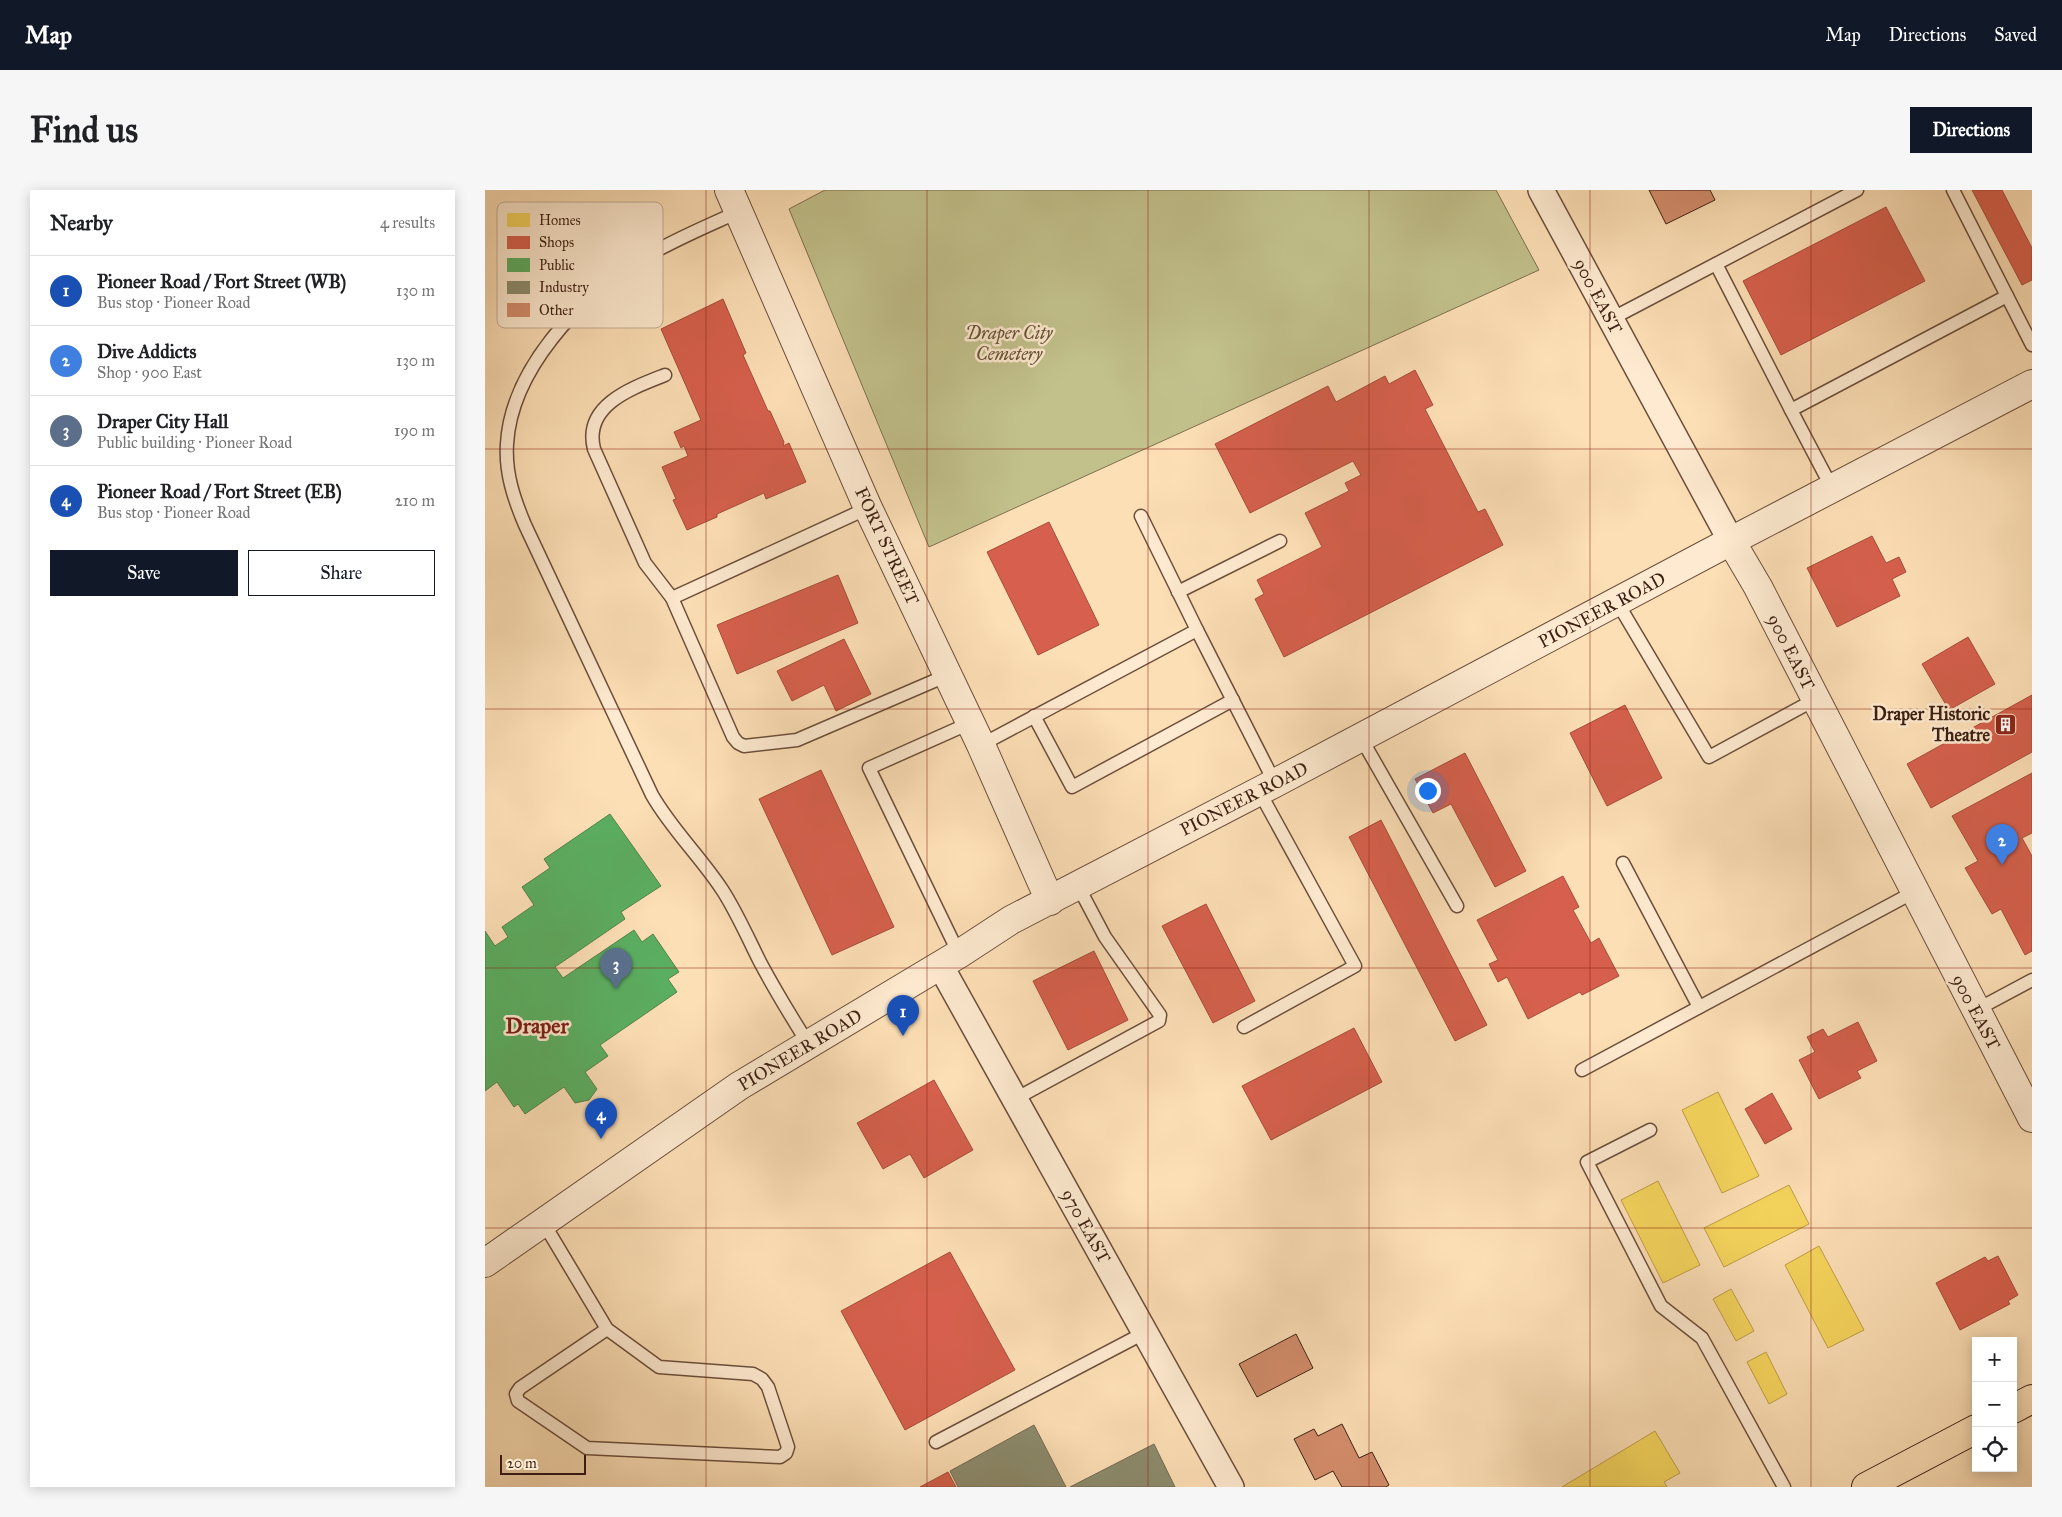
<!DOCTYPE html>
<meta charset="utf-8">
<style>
body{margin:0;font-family:"IM FELL Great Primer",serif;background:#f6f6f6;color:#202124}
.controls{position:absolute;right:15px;bottom:15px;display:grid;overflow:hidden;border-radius:0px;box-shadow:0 2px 12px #0003}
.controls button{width:45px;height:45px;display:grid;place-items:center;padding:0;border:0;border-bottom:1px solid #e0e0e0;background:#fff;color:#202124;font:25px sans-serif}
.scale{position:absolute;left:15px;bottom:12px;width:86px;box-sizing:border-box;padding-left:5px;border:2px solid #3c1f12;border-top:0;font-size:14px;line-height:18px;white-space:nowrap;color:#3c1f12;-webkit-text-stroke:4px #feead0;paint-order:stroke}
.you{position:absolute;left:942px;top:600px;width:18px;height:18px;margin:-12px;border:4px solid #fff;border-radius:50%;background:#1a73e8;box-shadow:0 0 0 8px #1a73e833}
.badge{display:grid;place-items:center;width:32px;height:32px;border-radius:50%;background:#111827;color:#fff;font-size:16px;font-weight:700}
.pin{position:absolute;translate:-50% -41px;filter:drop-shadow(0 1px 2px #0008)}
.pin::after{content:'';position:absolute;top:26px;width:18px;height:15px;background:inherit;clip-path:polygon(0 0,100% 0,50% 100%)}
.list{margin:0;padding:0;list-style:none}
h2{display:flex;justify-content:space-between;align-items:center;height:65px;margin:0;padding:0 20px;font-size:21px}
h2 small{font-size:16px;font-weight:400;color:#757577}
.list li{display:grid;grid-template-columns:32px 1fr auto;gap:15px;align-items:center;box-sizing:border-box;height:70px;padding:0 20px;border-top:1px solid #e0e0e0}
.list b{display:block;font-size:19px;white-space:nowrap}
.list p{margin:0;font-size:16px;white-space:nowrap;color:#757577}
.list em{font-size:16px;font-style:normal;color:#757577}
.actions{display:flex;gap:10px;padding:15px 20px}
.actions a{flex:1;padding:11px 0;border:1px solid #111827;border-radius:0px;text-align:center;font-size:18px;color:#111827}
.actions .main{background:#111827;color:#fff}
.icon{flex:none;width:28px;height:28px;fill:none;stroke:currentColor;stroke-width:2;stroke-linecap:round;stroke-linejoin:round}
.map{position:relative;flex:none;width:1547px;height:1297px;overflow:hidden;border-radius:0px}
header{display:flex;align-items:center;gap:30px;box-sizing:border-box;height:70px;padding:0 25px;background:#111827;color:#fff}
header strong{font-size:24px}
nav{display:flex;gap:28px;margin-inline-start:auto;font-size:18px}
.intro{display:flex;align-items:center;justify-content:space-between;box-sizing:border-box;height:120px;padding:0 30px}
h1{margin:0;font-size:35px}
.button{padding:12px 22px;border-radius:0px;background:#111827;color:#fff;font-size:18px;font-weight:700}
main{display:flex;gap:30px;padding:0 30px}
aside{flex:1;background:#fff;border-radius:0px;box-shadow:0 2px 12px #0003}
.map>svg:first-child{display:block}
</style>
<header>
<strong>Map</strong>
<nav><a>Map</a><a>Directions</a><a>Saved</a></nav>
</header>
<div class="intro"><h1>Find us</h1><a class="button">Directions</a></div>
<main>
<aside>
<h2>Nearby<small>4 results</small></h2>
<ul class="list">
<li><span class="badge" style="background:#1a4fb4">1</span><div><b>Pioneer Road / Fort Street (WB)</b><p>Bus stop · Pioneer Road</p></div><em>130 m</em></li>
<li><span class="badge" style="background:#3f7fe0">2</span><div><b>Dive Addicts</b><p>Shop · 900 East</p></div><em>130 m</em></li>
<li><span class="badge" style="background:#5c6f8a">3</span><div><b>Draper City Hall</b><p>Public building · Pioneer Road</p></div><em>190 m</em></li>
<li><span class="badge" style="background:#1a4fb4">4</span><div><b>Pioneer Road / Fort Street (EB)</b><p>Bus stop · Pioneer Road</p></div><em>210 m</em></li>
</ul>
<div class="actions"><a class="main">Save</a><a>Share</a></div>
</aside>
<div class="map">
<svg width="1547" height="1297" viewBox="0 0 1547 1297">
<rect width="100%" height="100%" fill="#fddfb6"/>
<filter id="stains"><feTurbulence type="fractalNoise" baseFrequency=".004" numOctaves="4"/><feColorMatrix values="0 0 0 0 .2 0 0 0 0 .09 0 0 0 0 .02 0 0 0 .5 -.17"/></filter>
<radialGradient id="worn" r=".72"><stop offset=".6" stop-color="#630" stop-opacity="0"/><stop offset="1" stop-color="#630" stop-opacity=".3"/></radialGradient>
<polygon fill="#c2c18c" stroke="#7f704f" points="340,0 1011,0 1054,80 444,357 304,19"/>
<g fill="#f6d55c" stroke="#be9e46">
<polygon points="1233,902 1274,986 1237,1003 1197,920"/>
<polygon points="1173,991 1215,1075 1178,1093 1136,1010"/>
<polygon points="1304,995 1324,1034 1239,1077 1219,1038"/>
<polygon points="1334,1056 1379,1140 1343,1158 1300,1075"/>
<polygon points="1246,1099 1269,1141 1251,1151 1228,1109"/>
<polygon points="1281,1162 1302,1204 1284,1214 1262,1172"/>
<polygon points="1170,1241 1195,1283 1179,1292 1182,1297 1077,1297"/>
</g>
<g fill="#d6604d" stroke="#a84c3b">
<polygon points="1487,0 1517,0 1547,58 1547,90 1537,95"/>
<polygon points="1401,17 1440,91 1296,165 1258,91"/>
<polygon points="238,109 261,163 258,165 283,221 285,221 299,252 298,256 304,253 321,292 281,309 279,303 232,324 232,327 202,340 188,310 191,309 177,277 203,266 199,256 196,258 189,242 216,230 176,139"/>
<polygon points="930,180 948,215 940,219 993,322 1000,319 1018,355 799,467 770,409 779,404 772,390 837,357 820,323 864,301 860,293 876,285 868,271 765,323 730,254 843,196 851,212 900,186 904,194"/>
<polygon points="564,332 614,435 553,465 502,362"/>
<polygon points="1387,346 1401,373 1414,367 1421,382 1407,389 1415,406 1352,437 1322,378"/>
<polygon points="353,385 373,433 252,484 232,435"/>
<polygon points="1483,447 1510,494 1464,520 1437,474"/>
<polygon points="359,449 386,504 351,521 339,495 307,511 292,481"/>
<polygon points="1547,505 1547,562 1446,618 1422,574"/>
<polygon points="1140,515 1177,588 1122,616 1085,543"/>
<polygon points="980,563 1041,681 1010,697 966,614 948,623 930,589"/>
<polygon points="336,580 409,737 347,765 274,609"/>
<polygon points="1547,583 1547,643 1537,648 1547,666 1547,761 1540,765 1516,719 1507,724 1480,678 1493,671 1467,626"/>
<polygon points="896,630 1002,835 970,851 864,647"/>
<polygon points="1078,686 1094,717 1088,720 1106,753 1114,748 1134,786 1097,805 1095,802 1043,829 1022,787 1013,792 1004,774 1013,770 992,730"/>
<polygon points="721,714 770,811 728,833 677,736"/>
<polygon points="609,761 643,830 583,860 548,791"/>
<polygon points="1373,832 1392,871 1372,881 1376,888 1334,909 1314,870 1330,862 1322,847 1338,839 1343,847"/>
<polygon points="869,838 897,892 786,950 757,896"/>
<polygon points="449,890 488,960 439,988 425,964 398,979 372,933"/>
<polygon points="1287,903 1307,939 1280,954 1260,919"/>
<polygon points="465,1062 530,1180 420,1240 356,1121"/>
<polygon points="1513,1066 1533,1105 1523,1111 1525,1114 1475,1140 1451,1093 1500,1067 1503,1071"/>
<polygon points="463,1282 471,1297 435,1297"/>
</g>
<polygon fill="#5aae61" stroke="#518349" points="125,624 176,696 136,722 140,729 70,777 78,788 149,740 157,752 168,744 194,782 183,789 192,802 115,855 123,866 100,882 112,899 104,910 90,913 79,897 40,924 33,914 29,917 12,892 0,901 0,741 10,756 23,747 17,737 49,715 37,697 65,678 59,669"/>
<g fill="#8c8c6e" stroke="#746b52">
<polygon points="549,1235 581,1297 473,1297 465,1281"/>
<polygon points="669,1254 690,1297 585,1297"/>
</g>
<g fill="#d48d6c" stroke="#3c1f12">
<polygon points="1164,0 1225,0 1230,10 1181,34"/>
<polygon points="811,1144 828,1178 772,1207 754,1174"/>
<polygon points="857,1234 874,1268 887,1262 904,1295 901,1297 857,1297 848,1281 830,1290 809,1249 829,1239 833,1246"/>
</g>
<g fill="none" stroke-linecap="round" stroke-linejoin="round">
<defs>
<g id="service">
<polyline points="1468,0 1547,155"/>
<path d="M253,22C220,37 186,51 155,70C94,108 26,180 22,254C20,283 29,309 40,335L167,605C187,640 216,667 238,701C252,723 263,748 275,772C290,800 307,828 324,855"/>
<polyline points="1231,74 1306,220 1522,106"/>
<polyline points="1126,129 1372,0"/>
<path d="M180,185C147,198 98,215 109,259L160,373L187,408L383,318"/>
<polyline points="1306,220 1347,298"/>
<polyline points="656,326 712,440"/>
<polyline points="693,402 795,351"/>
<polyline points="187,408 248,547 253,553 259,556 312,550 463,485"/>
<polyline points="1132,412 1224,567 1331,509"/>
<polyline points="549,526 587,597 748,510"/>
<polyline points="876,548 972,716"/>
<polyline points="496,555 712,440 790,593"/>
<polyline points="1138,673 1214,817"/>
<polyline points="474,764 384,578 485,533"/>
<polyline points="1491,820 1547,790"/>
<polyline points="759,837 870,776 774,601"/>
<polyline points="1097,880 1429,702"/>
<polyline points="530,909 674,831 675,825 620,747 593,696"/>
<polyline points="1165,940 1102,972 1176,1116 1217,1148 1299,1297"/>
<polyline points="58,1032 122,1139 35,1198 31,1204 33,1211 102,1258 295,1267 301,1263 303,1257 283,1197 277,1189 268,1184 174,1177 122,1139"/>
<polyline points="451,1252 661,1142"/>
</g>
<g id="minor">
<polyline points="1056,0 1246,351"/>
<polyline points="455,775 746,1297"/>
</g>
<g id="tertiary">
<polyline points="244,0 383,318 496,555 565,711"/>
<polyline points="1246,351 1273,397 1547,928"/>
<polyline points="0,1073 254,896 474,764 526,730 790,593 1246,351 1547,194"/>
</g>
<g id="primary">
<polyline points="1528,1219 1547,1209"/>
<polyline points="1381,1297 1491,1239"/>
</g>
</defs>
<use href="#service" stroke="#6c4f3b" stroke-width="15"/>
<use href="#minor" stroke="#6c4f3b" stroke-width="28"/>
<use href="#tertiary" stroke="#6c4f3b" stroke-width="30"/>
<use href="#primary" stroke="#3c1f12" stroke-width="30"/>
<use href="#service" stroke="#feead0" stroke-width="12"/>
<use href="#minor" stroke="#feead0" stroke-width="25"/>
<use href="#tertiary" stroke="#feead0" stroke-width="28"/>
<use href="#primary" stroke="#fddfb6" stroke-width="28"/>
</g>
<path fill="none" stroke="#8f2418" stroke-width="1" stroke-opacity="0.55" d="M221,0V1297M442,0V1297M663,0V1297M884,0V1297M1105,0V1297M1326,0V1297M0,259H1547M0,519H1547M0,778H1547M0,1038H1547"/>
<defs>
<symbol id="building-square" viewBox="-11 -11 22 22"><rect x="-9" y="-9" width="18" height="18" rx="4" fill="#8f2418" stroke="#feead0"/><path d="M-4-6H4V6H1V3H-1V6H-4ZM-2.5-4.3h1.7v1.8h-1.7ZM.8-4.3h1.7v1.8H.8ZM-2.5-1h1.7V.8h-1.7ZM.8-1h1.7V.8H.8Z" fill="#fff"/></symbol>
</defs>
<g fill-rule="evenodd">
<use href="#building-square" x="1508" y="522" width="25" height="25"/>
</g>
<g text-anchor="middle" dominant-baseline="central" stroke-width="5" stroke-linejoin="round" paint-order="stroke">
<g font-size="18" fill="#3c1f12" stroke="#feead0">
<text transform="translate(1113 106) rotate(62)">900 EAST</text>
<text transform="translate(402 356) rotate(65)">FORT STREET</text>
<text transform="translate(1117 420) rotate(-28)">PIONEER ROAD</text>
<text transform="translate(1306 462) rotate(63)">900 EAST</text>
<text transform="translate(759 609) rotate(-27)">PIONEER ROAD</text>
<text transform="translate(1491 822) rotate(62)">900 EAST</text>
<text transform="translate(315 860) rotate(-31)">PIONEER ROAD</text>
<text transform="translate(601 1036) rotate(61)">970 EAST</text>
</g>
<g font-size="18" font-style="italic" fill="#645037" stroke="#feead0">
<text x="524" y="143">Draper City<tspan x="524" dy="21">Cemetery</tspan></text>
</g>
<g font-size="18" font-weight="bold" fill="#3c1f12" stroke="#feead0" text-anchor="end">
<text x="1505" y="524">Draper Historic<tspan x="1505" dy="21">Theatre</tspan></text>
</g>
<g font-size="22" font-weight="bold" fill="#7a1f14" stroke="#feead0">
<text x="52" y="835">Draper</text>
</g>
</g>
<rect x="12" y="12" width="166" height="126" rx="8" fill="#feead0" stroke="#c4ad97" stroke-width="1"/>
<rect x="22" y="23" width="23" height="14" fill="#f6d55c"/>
<rect x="22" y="46" width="23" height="13" fill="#d6604d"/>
<rect x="22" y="68" width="23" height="14" fill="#5aae61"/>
<rect x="22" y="91" width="23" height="13" fill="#8c8c6e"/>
<rect x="22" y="113" width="23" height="14" fill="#d48d6c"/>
<g font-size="14" fill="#3c1f12">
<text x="54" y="35">Homes</text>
<text x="54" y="57">Shops</text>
<text x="54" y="80">Public</text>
<text x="54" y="102">Industry</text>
<text x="54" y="125">Other</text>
</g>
<rect width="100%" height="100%" filter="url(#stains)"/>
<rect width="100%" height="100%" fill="url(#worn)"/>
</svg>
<div class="controls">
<button>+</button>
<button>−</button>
<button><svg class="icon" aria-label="locate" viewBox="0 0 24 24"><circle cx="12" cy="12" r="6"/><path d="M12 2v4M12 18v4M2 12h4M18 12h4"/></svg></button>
</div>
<div class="scale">20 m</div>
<div class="you"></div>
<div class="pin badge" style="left:418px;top:846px;background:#1a4fb4">1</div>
<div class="pin badge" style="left:1517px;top:675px;background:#3f7fe0">2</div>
<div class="pin badge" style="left:131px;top:799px;background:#5c6f8a">3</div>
<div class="pin badge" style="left:116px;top:949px;background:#1a4fb4">4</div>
</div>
</main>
